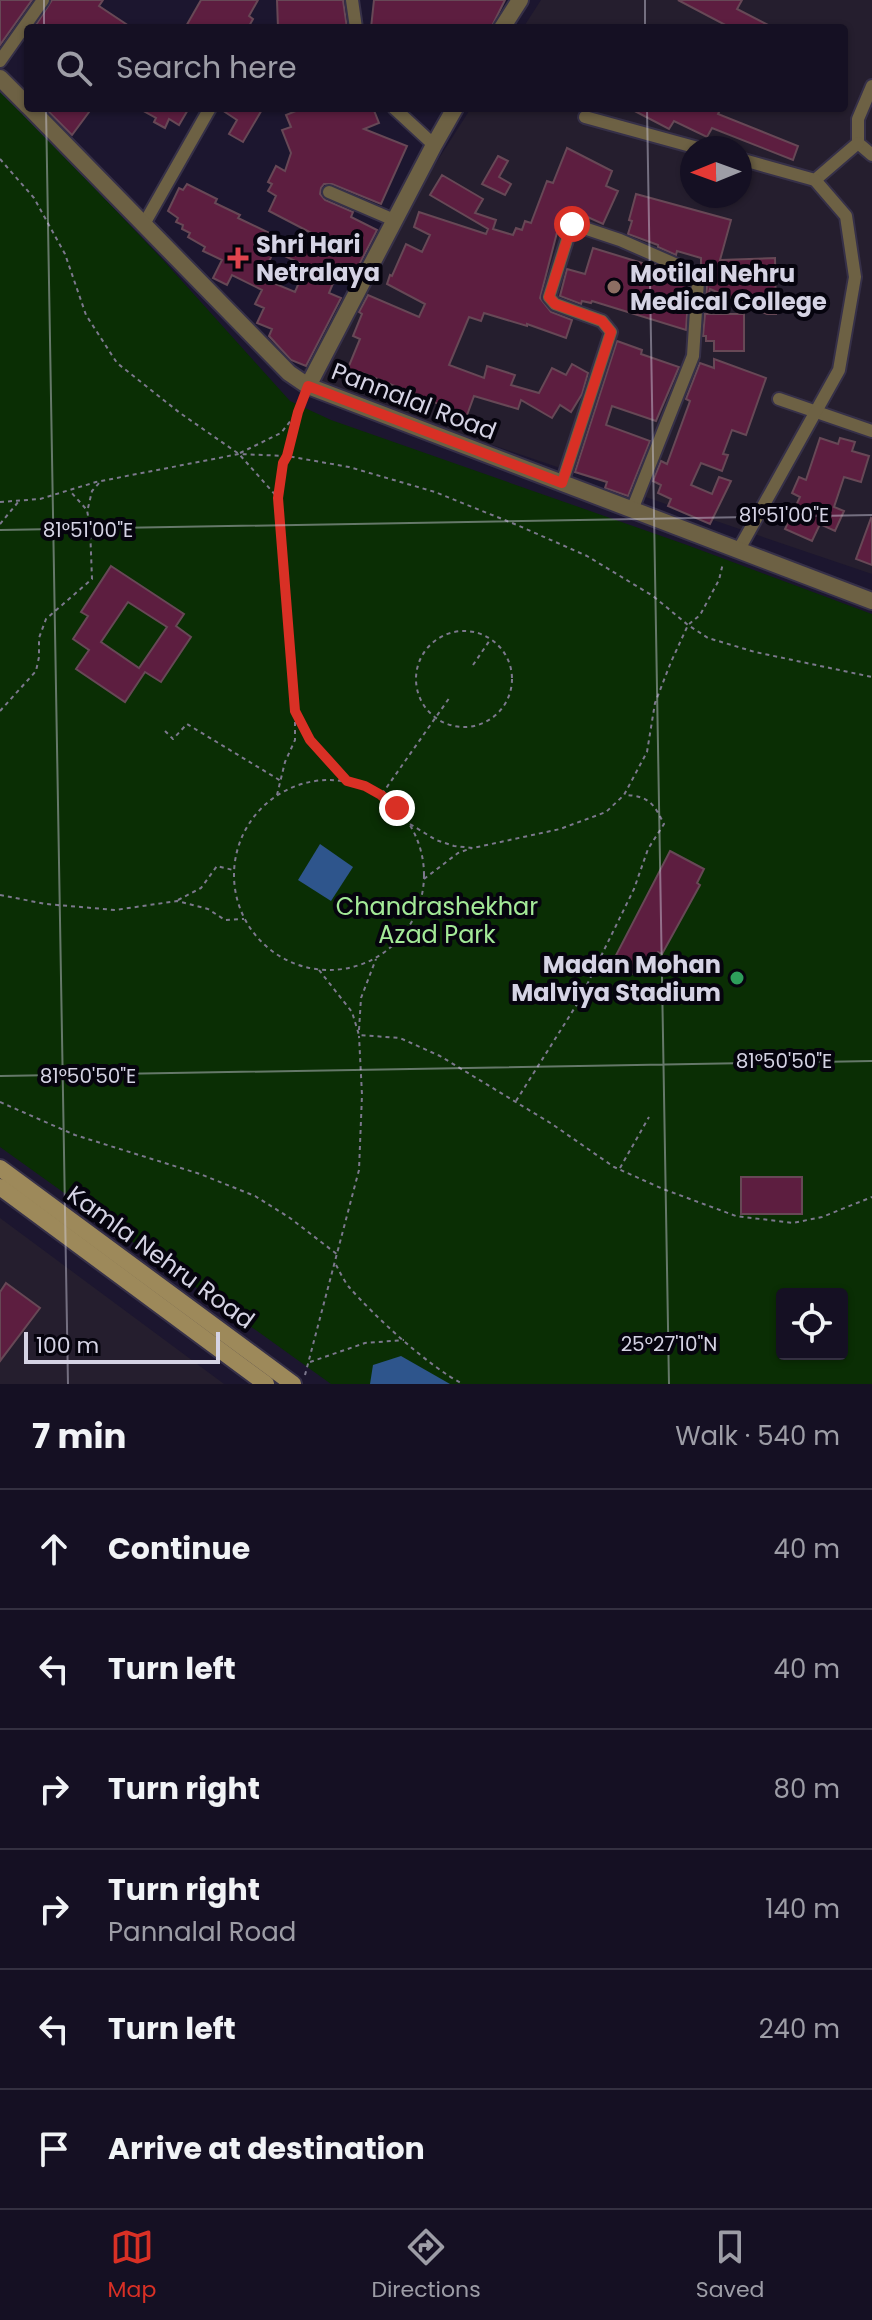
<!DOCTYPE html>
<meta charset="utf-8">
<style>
body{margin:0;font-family:Poppins,sans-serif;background:#1e192b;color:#f1f3f6}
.controls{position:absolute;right:24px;bottom:24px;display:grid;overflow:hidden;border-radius:8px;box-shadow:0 2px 6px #0004}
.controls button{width:72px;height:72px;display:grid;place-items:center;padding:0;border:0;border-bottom:2px solid #343041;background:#151023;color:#f1f3f6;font:40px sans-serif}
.compass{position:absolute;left:680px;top:136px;width:72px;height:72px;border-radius:50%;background:#151023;box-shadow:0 2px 6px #0004;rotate:269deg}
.scale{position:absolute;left:24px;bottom:20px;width:196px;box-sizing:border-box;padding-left:8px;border:4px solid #d5d3e4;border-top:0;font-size:22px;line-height:28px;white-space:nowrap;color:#d5d3e4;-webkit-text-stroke:6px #06040e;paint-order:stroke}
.stop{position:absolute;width:24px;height:24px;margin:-18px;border:6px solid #d93025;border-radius:50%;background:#fff}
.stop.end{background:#d93025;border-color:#fff;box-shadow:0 2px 8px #0008}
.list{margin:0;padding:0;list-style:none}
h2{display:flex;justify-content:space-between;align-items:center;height:104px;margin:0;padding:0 32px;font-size:34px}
h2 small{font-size:26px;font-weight:400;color:#9d9da6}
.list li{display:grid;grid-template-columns:52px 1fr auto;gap:24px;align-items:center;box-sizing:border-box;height:120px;padding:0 32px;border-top:2px solid #343041}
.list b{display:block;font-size:30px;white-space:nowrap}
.list p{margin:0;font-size:26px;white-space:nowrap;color:#9d9da6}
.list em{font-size:26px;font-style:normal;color:#9d9da6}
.icon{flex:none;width:44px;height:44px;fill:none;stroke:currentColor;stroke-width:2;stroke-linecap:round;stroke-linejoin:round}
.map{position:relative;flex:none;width:872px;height:1384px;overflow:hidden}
.search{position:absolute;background:#151023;box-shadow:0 2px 6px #0004;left:24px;right:24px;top:24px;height:88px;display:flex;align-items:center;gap:20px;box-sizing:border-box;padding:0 28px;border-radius:8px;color:#9d9da6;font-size:30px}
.sheet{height:824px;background:#151023}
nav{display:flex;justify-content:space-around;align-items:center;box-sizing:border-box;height:112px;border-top:2px solid #343041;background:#151023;font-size:22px;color:#9d9da6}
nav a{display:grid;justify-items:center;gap:4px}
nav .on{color:#d93025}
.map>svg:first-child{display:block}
</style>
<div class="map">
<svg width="872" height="1384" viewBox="0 0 872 1384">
<rect width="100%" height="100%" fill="#1c162f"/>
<g fill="#251e2e" fill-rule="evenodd">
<path d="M541,0H872V574L298,379L471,108H844V28H523ZM692,148H740V196H692Z"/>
<polygon points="0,1218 224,1384 0,1384"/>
</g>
<path fill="#0a2e04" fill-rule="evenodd" d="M0,89L164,261L290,401L331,420L687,545L872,614V1384H331L0,1147ZM782,1294H842V1354H782Z"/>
<g fill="#2e558c">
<polygon points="320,844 353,867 331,901 298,880"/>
<polygon points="401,1356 450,1384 370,1384 373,1365"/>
</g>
<g fill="#5d1e40" stroke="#674856" stroke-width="2" fill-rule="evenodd">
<polygon points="0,0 32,0 0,45"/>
<polygon points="52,0 103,0 99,6 132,28 34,28"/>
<polygon points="201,0 258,0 249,16 253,19 248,28 185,28"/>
<polygon points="277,0 343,0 347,28 278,28"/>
<polygon points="374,0 505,0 491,28 371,28"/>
<polygon points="678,0 742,0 737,9 774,28 731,28"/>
<polygon points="52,108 92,108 72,135 49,112"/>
<polygon points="138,108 189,108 179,125 169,119 165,128 154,122 156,118"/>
<polygon points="219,108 263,108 243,142 229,134 237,120"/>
<path d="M303,108H373L379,123L364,129L407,146L381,204L332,184H324L321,188L320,194L325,200L353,212L351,217L377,230L357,269L349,265L347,268L341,264L329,293L341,298L306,366L291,360L269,336L272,329L257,323L264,308L255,304L262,290L232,275L227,285L213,278L222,260L203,251L205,247L188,237L190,233L182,229L183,225L176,222L178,218L168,211L179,188L183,190L187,184L217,199L215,203L240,215L238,218L315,255L323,239L269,211L276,196L268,191L272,184L268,182L276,166L285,171L291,153L282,130L291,127L286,115ZM274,251L306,266L295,292L261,278Z"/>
<polygon points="629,108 721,108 718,114 798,146 793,160 712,128 707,137 674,121 669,129"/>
<polygon points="567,148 612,171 606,186 618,191 603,224 572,210 563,222 560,221 540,298 551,312 572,320 566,338 527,324 527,326 484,313 481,321 469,317 449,365 484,378 487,366 515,375 511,385 539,393 552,368 566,375 572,364 588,373 582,394 571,412 560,405 552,418 521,400 518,409 474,396 463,426 435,415 439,404 363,373 360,379 346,373 360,339 353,336 362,314 359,312 368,295 419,317 425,304 387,284 390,275 392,276 406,244 422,252 430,235 414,227 419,212 486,234 488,229 430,195 442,175 483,199 475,213 496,220 493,229 513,235 516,228 522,230 525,221 531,223 547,181 553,183"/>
<polygon points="498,156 508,161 499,177 511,184 505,195 482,184"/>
<polygon points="636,194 731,220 720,260 775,258 776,314 767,314 710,289 706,303 707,281 701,268 701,258 677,251 676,255 658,247 658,245 628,234 632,221 629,220"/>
<polygon points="593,248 652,266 653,264 687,279 689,283 686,330 592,301 591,303 582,301 581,304 560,296 567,269 585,274"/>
<polygon points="705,314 744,314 744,351 714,351 714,341 706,341 706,336 703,336"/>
<polygon points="617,341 642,350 641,354 679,367 656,421 612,406 606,425 650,441 628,496 605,488 607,482 575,472"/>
<polygon points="714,359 766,378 746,435 732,430 723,454 728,455 722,471 701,463 691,485 712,494 719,477 731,481 710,524 668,506 671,499 658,493 661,485 653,481 661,461 667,464 690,401 686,399 700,363 714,368"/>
<polygon points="820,438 838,444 840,438 855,442 852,451 869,456 861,482 844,477 834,507 844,511 835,531 820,524 812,541 785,529 800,497 792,493 799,477 806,480"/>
<polygon points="871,518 872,519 872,565 856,559"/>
<path d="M111,566L184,614L176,626L191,637L161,682L145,672L125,702L76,669L89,650L73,639L88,616L81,612ZM128,602L167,627L139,668L101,642Z"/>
<polygon points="670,851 704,869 697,883 700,885 662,954 658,952 646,975 636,969 633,974 612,963"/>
<rect x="741" y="1177" width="61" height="37"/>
<polygon points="6,1283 40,1308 0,1361 0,1292"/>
</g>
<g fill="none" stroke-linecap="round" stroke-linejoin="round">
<defs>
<g id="minor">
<polyline points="352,0 356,28"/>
<polyline points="0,61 43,0"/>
<polyline points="872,86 858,119 858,143 872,155"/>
<polyline points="394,108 434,145"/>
<polyline points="585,117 698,148"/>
<polyline points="740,159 815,180 858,143"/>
<polyline points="329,192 394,220"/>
<polyline points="144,224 210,108"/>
<polyline points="779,399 872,431"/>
<polyline points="562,483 611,332 602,321 555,304 549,297 572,224 620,240 693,272 698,281 693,356 632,510"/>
<polyline points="738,551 839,370 855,277 846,216 815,180"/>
</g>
<g id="tertiary">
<polyline points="502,28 520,0"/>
<polyline points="0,78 28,106"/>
<polyline points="30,108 289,373 308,386 872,601"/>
<polyline points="308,386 434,145 455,108"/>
</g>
<g id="secondary">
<polyline points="0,1168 293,1384"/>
<polyline points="0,1187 266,1384"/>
</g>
</defs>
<use href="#minor" stroke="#363048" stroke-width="16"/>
<use href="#tertiary" stroke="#363048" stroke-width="20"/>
<use href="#secondary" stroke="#363048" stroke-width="20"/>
<g stroke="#7c788d" stroke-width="2" stroke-dasharray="4 4" stroke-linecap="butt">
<polyline points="0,159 34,198 65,254 86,315 117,363 180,413 239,454 278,498"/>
<polyline points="303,401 287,456 283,463 278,498 295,711 310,740 347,780"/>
<polyline points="240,453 281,433 296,414"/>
<polyline points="0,502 40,499 96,482 239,454 287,456 349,467 435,492 517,525 587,556 653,596 688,625 708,638 755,652 872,677"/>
<polyline points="88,508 92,491 100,482"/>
<polyline points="0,524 19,501"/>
<circle cx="464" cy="679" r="48"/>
<polyline points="473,665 490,640"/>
<polyline points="0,711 36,671 39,657 39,638 46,619 92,579 90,527 87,510 70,491"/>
<polyline points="165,731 173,739 187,724 281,781"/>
<circle cx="329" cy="875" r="95"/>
<polyline points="382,794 450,697"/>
<polyline points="277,795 285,762 295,740 295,712"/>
<polyline points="410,824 436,840 454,846 473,848 560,829 606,812 624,795 647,752 655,703 671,662 688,625 700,615 719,580 723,563"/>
<polyline points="424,879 458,853 472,848"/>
<polyline points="0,895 46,904 115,910 177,901 208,909 225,920 244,919"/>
<polyline points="178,900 201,888 217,866 233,870"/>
<polyline points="319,970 352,1012 359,1035 400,1038 440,1056 552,1124 614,1167 663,1189 736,1216 793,1223 822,1217 872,1197"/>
<polyline points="359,1030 361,998 376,959"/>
<path d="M516,1101L579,1001L634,889L648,849L664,824C654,804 649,796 625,795"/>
<polyline points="0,1102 75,1135 200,1174 255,1196 290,1218 338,1255"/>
<polyline points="620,1168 649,1117"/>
<path d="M336,1265C340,1272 344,1281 349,1287C374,1316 429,1367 463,1384"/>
<polyline points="310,1362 365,1343 404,1340"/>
<polyline points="305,1375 359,1170 362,1095 359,1036"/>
</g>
<use href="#minor" stroke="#6d6144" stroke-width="12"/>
<use href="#tertiary" stroke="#6d6144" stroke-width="16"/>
<use href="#secondary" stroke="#9d895a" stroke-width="16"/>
</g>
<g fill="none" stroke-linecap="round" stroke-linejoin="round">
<polyline stroke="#d93025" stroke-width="10" points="397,808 381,795 365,786 347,781 310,740 295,711 278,498 283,463 287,456 298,412 308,386 562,483 611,332 602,321 555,304 549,297 572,224"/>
</g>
<path fill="none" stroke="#d5d3e4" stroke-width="2" stroke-opacity="0.45" d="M44,0V28M645,0V28M46,108L68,1384M647,108L669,1384M0,530L872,515M0,1076L872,1061"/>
<path fill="#e0444e" stroke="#06040e" stroke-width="3" d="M234 246h8v8h8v8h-8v8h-8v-8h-8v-8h8z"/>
<circle fill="#8d6e63" stroke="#06040e" stroke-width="3" cx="614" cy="287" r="8"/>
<circle fill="#2e9e5b" stroke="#06040e" stroke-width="3" cx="737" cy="978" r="8"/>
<g text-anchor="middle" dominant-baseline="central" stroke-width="8" stroke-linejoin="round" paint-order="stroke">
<g font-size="24" font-weight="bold" fill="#d5d3e4" stroke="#06040e" text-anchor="start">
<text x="256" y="244">Shri Hari<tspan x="256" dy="28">Netralaya</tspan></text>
<text x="630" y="273">Motilal Nehru<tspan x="630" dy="28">Medical College</tspan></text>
<text x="721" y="964" text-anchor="end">Madan Mohan<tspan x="721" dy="28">Malviya Stadium</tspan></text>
</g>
<g font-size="24" fill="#d5d3e4" stroke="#06040e">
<text transform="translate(414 401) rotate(21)">Pannalal Road</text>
<text transform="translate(161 1257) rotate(36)">Kamla Nehru Road</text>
</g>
<g font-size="24" fill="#a4ea98" stroke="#06040e">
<text x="437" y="906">Chandrashekhar<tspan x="437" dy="28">Azad Park</tspan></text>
</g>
</g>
<g font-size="20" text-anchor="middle" fill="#d5d3e4" stroke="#06040e" stroke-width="8" stroke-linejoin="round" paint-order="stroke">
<text x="784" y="522">81°51'00"E</text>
<text x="88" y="537">81°51'00"E</text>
<text x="784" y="1068">81°50'50"E</text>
<text x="88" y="1083">81°50'50"E</text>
<text x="669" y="1351">25°27'10"N</text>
</g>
</svg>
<div class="controls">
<button><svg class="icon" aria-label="locate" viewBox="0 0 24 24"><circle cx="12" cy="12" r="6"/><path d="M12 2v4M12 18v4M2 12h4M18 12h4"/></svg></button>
</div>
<svg class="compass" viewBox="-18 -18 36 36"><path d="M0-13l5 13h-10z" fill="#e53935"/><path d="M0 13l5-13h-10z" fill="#9d9da6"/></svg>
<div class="scale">100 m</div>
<div class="stop" style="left:572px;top:224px"></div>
<div class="stop end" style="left:397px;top:808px"></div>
<div class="search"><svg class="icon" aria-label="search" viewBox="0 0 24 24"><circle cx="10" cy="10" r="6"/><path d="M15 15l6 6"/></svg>Search here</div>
</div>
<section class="sheet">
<h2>7 min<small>Walk · 540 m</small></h2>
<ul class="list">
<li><svg class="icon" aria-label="ahead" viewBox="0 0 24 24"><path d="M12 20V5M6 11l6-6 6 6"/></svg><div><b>Continue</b></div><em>40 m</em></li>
<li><svg class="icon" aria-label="left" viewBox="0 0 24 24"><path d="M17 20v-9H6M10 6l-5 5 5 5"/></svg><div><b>Turn left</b></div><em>40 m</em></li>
<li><svg class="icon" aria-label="right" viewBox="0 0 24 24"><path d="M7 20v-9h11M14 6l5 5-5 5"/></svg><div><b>Turn right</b></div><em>80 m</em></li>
<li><svg class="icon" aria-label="right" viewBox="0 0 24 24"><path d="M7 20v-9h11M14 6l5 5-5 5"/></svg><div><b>Turn right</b><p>Pannalal Road</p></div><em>140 m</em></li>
<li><svg class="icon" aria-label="left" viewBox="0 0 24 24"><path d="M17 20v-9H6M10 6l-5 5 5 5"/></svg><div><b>Turn left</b></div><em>240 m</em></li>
<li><svg class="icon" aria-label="arrive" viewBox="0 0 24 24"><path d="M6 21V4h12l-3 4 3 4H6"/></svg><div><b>Arrive at destination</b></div></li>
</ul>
</section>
<nav>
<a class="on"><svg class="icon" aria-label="map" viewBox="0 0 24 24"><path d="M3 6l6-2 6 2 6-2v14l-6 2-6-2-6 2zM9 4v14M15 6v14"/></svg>Map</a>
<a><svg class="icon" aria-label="directions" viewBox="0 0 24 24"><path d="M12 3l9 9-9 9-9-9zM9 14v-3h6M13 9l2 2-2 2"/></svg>Directions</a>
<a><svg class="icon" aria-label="saved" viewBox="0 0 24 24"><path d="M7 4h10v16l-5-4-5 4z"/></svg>Saved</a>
</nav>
